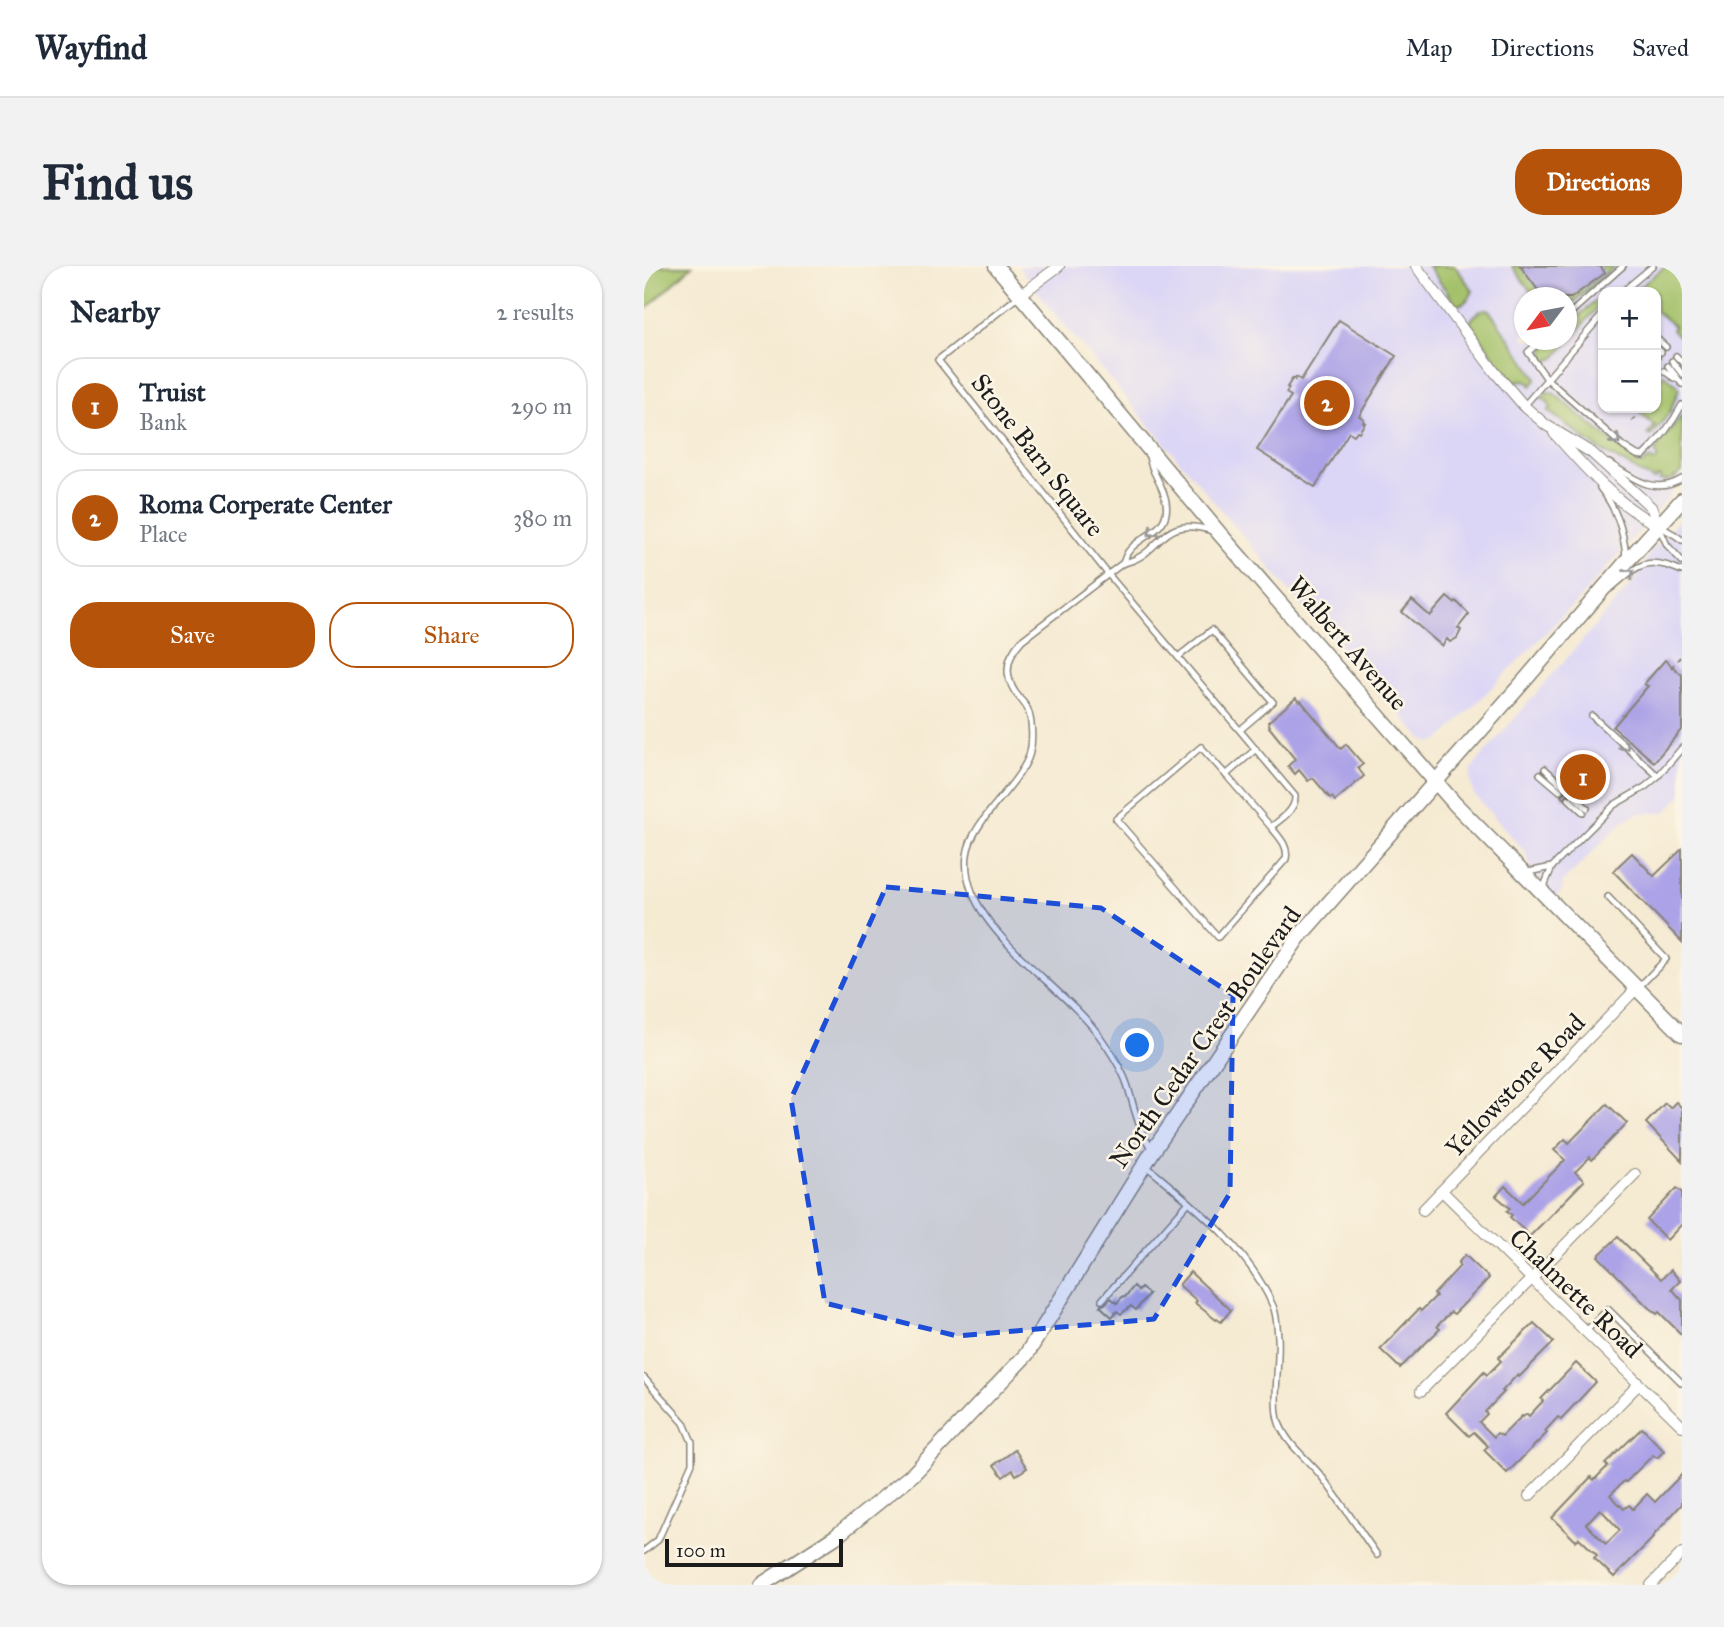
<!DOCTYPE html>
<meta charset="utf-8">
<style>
body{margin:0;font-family:"IM FELL Great Primer",serif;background:#f2f2f3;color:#1f2937}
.controls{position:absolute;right:21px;top:21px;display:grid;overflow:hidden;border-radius:14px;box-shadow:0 2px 5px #0004}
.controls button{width:63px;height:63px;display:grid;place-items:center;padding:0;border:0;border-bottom:2px solid #e0e1e3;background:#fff;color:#1f2937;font:35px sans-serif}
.compass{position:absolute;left:870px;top:21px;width:63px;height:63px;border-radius:50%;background:#fff;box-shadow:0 2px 5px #0004;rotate:238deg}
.scale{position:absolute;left:21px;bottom:18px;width:178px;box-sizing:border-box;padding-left:7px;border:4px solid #1c1c1c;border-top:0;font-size:19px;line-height:24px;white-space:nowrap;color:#1c1c1c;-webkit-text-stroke:5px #fcf5e5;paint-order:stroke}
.you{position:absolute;left:494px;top:780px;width:24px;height:24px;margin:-18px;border:5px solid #fff;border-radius:50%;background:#1a73e8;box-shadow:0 0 0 10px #1a73e833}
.badge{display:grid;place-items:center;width:46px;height:46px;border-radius:50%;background:#b45309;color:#fff;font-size:23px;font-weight:700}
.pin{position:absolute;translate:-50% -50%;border:4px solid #fff;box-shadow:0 2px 7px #0006}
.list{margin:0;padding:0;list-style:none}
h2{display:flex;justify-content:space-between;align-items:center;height:91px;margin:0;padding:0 28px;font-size:30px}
h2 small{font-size:23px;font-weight:400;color:#747a83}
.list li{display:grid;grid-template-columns:46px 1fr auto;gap:21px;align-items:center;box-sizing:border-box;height:98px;margin:0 14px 14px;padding:0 14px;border:2px solid #e0e1e3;border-radius:28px}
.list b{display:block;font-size:26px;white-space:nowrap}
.list p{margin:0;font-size:23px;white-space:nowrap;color:#747a83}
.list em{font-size:23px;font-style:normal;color:#747a83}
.actions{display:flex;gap:14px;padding:21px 28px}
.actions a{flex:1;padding:16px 0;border:2px solid #b45309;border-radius:28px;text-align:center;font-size:24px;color:#b45309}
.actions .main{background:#b45309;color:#fff}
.map{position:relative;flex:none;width:1038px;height:1319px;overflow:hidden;border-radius:28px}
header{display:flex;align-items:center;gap:42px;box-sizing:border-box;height:98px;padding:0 35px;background:#fff;border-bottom:2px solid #e0e1e3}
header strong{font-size:33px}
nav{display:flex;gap:38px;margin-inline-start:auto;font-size:24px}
.intro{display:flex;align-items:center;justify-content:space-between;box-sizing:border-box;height:168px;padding:0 42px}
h1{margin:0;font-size:49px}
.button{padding:18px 32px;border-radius:28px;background:#b45309;color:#fff;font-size:24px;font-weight:700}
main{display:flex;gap:42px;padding:0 42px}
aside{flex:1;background:#fff;border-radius:28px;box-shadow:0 2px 5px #0004}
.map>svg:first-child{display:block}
</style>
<header>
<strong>Wayfind</strong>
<nav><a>Map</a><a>Directions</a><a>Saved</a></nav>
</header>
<div class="intro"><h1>Find us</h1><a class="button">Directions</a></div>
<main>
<aside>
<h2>Nearby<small>2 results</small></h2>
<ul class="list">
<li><span class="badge">1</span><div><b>Truist</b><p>Bank</p></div><em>290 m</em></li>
<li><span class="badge">2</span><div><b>Roma Corperate Center</b><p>Place</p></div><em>380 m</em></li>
</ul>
<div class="actions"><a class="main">Save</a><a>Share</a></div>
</aside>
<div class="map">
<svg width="1038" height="1319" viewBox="0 0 1038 1319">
<rect width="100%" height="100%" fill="#fcf5e5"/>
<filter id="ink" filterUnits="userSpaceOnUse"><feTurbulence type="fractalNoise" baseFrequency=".0143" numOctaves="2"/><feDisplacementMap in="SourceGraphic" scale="14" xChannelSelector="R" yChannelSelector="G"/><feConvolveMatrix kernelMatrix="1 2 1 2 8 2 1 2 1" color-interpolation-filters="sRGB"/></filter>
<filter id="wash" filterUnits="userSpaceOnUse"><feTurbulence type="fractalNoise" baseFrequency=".00686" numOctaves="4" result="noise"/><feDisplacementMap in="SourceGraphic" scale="28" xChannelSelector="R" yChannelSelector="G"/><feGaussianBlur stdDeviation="1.57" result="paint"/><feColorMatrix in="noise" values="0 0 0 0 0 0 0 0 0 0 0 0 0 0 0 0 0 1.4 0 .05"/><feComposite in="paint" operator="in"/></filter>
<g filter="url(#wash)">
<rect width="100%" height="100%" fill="#f5ead2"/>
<g fill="#dcd6f6" fill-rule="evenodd">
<path d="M374,0H1038V207L1026,230L938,330L802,468L794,475L786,477L777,472L716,400L680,365L409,46ZM959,26H1012V142H959ZM880,32H922V74H880Z"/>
<polygon points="1038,250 1038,528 1021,547 994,547 977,557 918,617 919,623 911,631 889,607 882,587 830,528 826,513 828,504 832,497 993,311 1006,287"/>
</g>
<g fill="#a1bf66" stroke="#5e6e41" stroke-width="2">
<polygon points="0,0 48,0 0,45"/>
<path d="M784,0H811L829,25C826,32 822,38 813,39Z"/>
<polygon points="868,0 971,0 923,42 922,32 891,31"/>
<polygon points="1022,0 1038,0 1038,73 1028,64 1030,60 1012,45 1012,26 989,26"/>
<path d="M959,28V35L911,92L904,95C893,87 903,80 910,74H922L923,61Z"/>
<path d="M842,43L845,44L892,111V114L887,120C884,114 881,114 875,114L872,117L855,98L826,56C829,50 836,44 842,43Z"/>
<polygon points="1020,108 1034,120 1035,123 1026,146 1007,170 1004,168 1011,160 998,149 998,146 1002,142 1012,142 1012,130 1017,124 1012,119 1012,117"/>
<polygon points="904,126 908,126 995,198 998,198 1006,193 1010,196 1013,194 1013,190 1011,185 1038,149 1038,206 1027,214 1016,215 1016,211 1013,211 1010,214 953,182 904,145 907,142 903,135 897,131"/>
</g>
<g id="blocks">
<g fill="#aca2e7" fill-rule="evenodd">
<polygon points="876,0 956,0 961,7 927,32 900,32"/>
<polygon points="695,54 752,90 715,150 720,153 719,156 721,157 715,166 713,165 710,169 705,166 671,221 613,184 647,130 642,127 645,122 643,121 649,112 651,114 652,111 657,114"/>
<polygon points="803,331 810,337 812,335 825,348 814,362 817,364 813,372 806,376 803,373 798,380 758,346 768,334 786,350"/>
<polygon points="1021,394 1038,409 1038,463 1010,496 969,461 1004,420 1000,418"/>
<polygon points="652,432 655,436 657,435 697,483 702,478 719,498 714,502 720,510 691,535 688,531 686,532 669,512 664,515 655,504 651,508 644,500 651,493 625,461 626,460 624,456"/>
<polygon points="941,490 957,504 953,508 960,514 945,530 938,524 935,528 928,524 920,533 917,530 925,522 920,514"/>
<polygon points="1038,583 1038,676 969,605 988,587 1010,610"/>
<polygon points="1032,836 1038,842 1038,895 1002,857 1021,837 1026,842"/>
<polygon points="963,838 983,857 948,894 946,891 931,906 940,915 886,970 866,951 868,949 863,945 866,942 852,930 861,920 879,937 921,894 910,884 921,873 925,877"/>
<polygon points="1033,922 1038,926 1038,958 1023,974 1003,954"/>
<polygon points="974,971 1017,1013 1027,1004 1036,1015 1028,1023 1038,1034 1038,1069 1015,1046 1013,1048 1004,1041 954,990"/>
<polygon points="821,989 845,1012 810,1048 807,1046 793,1060 796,1063 756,1102 736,1083 775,1043 777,1045 792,1030 790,1028 816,1000 814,997"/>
<polygon points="546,1006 587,1044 577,1056 573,1053 572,1054 551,1037 553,1035 535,1019"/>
<polygon points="490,1020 495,1025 497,1022 505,1028 492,1044 487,1040 477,1048 473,1045 468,1051 456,1040 461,1038 467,1032 473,1037 479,1030 481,1031"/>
<polygon points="890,1057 910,1076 875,1111 873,1109 858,1125 860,1126 841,1146 843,1148 835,1156 850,1171 853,1167 858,1170 878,1150 879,1151 883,1148 885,1150 899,1135 897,1133 932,1097 952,1116 917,1153 914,1151 901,1165 903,1167 863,1207 840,1184 844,1180 830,1166 825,1170 802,1147 840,1106 843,1109 857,1095 854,1092"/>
<path d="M998,1162L1020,1185L1013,1192L1009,1189L982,1216L980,1215L966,1229L980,1243L985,1239L989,1243L1003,1228L1011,1236L1038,1208V1238L1008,1271L1009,1272L970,1311L950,1292L953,1289L935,1272L932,1275L908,1252L947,1211L950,1214L964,1200L961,1198ZM956,1243L976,1264L962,1278L942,1258Z"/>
<polygon points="371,1184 383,1202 372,1209 369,1204 359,1211 350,1199"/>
</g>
</g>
</g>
<g filter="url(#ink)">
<use href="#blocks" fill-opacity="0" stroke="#888377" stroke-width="2"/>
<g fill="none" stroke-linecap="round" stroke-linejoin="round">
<defs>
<g id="service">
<polyline points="978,26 1009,0"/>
<path d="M375,30L294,94L464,308L651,530C652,544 637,553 627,561L582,509L612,483"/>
<polyline points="922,51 979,0"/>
<polyline points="1012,72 1022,81"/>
<path d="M898,74L884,86L903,113L980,181L993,189L999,190C1015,175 1028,158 1038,139"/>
<polyline points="1012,81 1017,86"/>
<polyline points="1012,90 1013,91"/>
<polyline points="1032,90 1038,96"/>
<polyline points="1028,95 1038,108"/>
<polyline points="1024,100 1038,118"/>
<polyline points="1020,105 1030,112"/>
<polyline points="880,140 959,48"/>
<path d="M965,197C989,212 1010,230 1038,213"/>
<path d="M956,222C973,243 979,264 982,290"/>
<polyline points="1017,261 1031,269 1038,274"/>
<polyline points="1016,263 1023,279 1038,295"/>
<path d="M479,297C481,293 481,290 484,286C496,268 527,266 522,236C520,219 506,206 505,189"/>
<path d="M966,323C995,299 1000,289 1038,305"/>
<polyline points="534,391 568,364 629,436 596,464"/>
<polyline points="948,450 1014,510"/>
<polyline points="901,503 920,521"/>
<polyline points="896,508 916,525"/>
<path d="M582,509L557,481L472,553L574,671L642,593C645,580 635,571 627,561"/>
<polyline points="929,529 943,542"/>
<polyline points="925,533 939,546"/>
<polyline points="884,606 908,601"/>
<polyline points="902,626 901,618 908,601 970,539 1001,521 1014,510 1038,482"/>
<polyline points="964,631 1022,693 995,721"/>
<path d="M508,883C494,864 490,840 483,818C477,801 465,783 454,768C417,717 314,659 323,589C327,559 361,531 377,505C381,499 385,492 386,486C389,474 388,455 384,444C381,437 375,432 371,426C359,407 363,390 378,374L479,297C519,290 514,247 568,265"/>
<path d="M501,899C550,940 603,980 629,1040C633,1049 633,1062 634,1071C636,1094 628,1137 635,1157C644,1180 663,1192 678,1211C697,1236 715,1263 733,1289"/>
<polyline points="458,1034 545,936"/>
<polyline points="942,1065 964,1043 1038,1117"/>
<polyline points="0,1112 40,1157 48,1176 48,1197 14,1274 0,1285"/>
</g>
<g id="minor">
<polyline points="772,0 850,105 880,140 902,159 948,187 1007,241 1015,260"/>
<polyline points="375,30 415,0"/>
<path d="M910,167C939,200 975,241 1015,260"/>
<polyline points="798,925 1038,1160"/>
<polyline points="779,944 992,723"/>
<polyline points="777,1125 991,908"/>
<polyline points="885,1230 995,1118"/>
<polyline points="1007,1319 1038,1287"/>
</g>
<g id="secondary">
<polyline points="352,0 575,267 811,538 1038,768"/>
<polyline points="117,1319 191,1271 269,1208 382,1089 509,885 654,672 881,414 983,295 1038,234"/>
</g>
</defs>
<use href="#service" stroke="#888377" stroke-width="8"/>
<use href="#minor" stroke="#888377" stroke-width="12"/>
<use href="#secondary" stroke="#888377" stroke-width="17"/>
<g stroke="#888377" stroke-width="2" stroke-dasharray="5 5" stroke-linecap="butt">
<polyline points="988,155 996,147"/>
<polyline points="1027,402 1036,391"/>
</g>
<use href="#service" stroke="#fff" stroke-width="5"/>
<use href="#minor" stroke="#fff" stroke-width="10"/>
<use href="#secondary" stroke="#fff" stroke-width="14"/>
</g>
<defs><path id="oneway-chevron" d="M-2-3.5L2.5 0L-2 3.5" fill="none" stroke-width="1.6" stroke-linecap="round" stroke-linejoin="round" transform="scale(1.75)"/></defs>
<g stroke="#999">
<use href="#oneway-chevron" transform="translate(972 174) rotate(41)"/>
<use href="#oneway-chevron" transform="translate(508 266) rotate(139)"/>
<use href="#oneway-chevron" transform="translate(986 307) rotate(-40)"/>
<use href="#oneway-chevron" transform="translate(981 480) rotate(43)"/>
</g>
</g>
<path fill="#1d4ed8" fill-opacity="0.2" stroke="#1d4ed8" stroke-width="5" stroke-dasharray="14 9" stroke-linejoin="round" d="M242,621L457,642L589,729L586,927L510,1053L313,1070L181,1037L147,833Z"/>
<g text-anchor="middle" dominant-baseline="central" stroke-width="5" stroke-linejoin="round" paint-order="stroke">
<g font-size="26" fill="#1c1c1c" stroke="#fcf5e5">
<text transform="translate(394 189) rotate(52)">Stone Barn Square</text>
<text transform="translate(704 377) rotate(49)">Walbert Avenue</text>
<text transform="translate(561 771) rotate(-55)">North Cedar Crest Boulevard</text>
<text transform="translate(871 819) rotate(-46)">Yellowstone Road</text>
<text transform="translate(932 1027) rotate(44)">Chalmette Road</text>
</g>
</g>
</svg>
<div class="controls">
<button>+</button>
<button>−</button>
</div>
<svg class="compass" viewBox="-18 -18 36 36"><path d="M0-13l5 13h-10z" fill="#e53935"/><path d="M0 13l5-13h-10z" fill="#747a83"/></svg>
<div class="scale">100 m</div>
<div class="you"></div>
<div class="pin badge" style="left:939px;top:511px">1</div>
<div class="pin badge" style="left:683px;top:137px">2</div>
</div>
</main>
